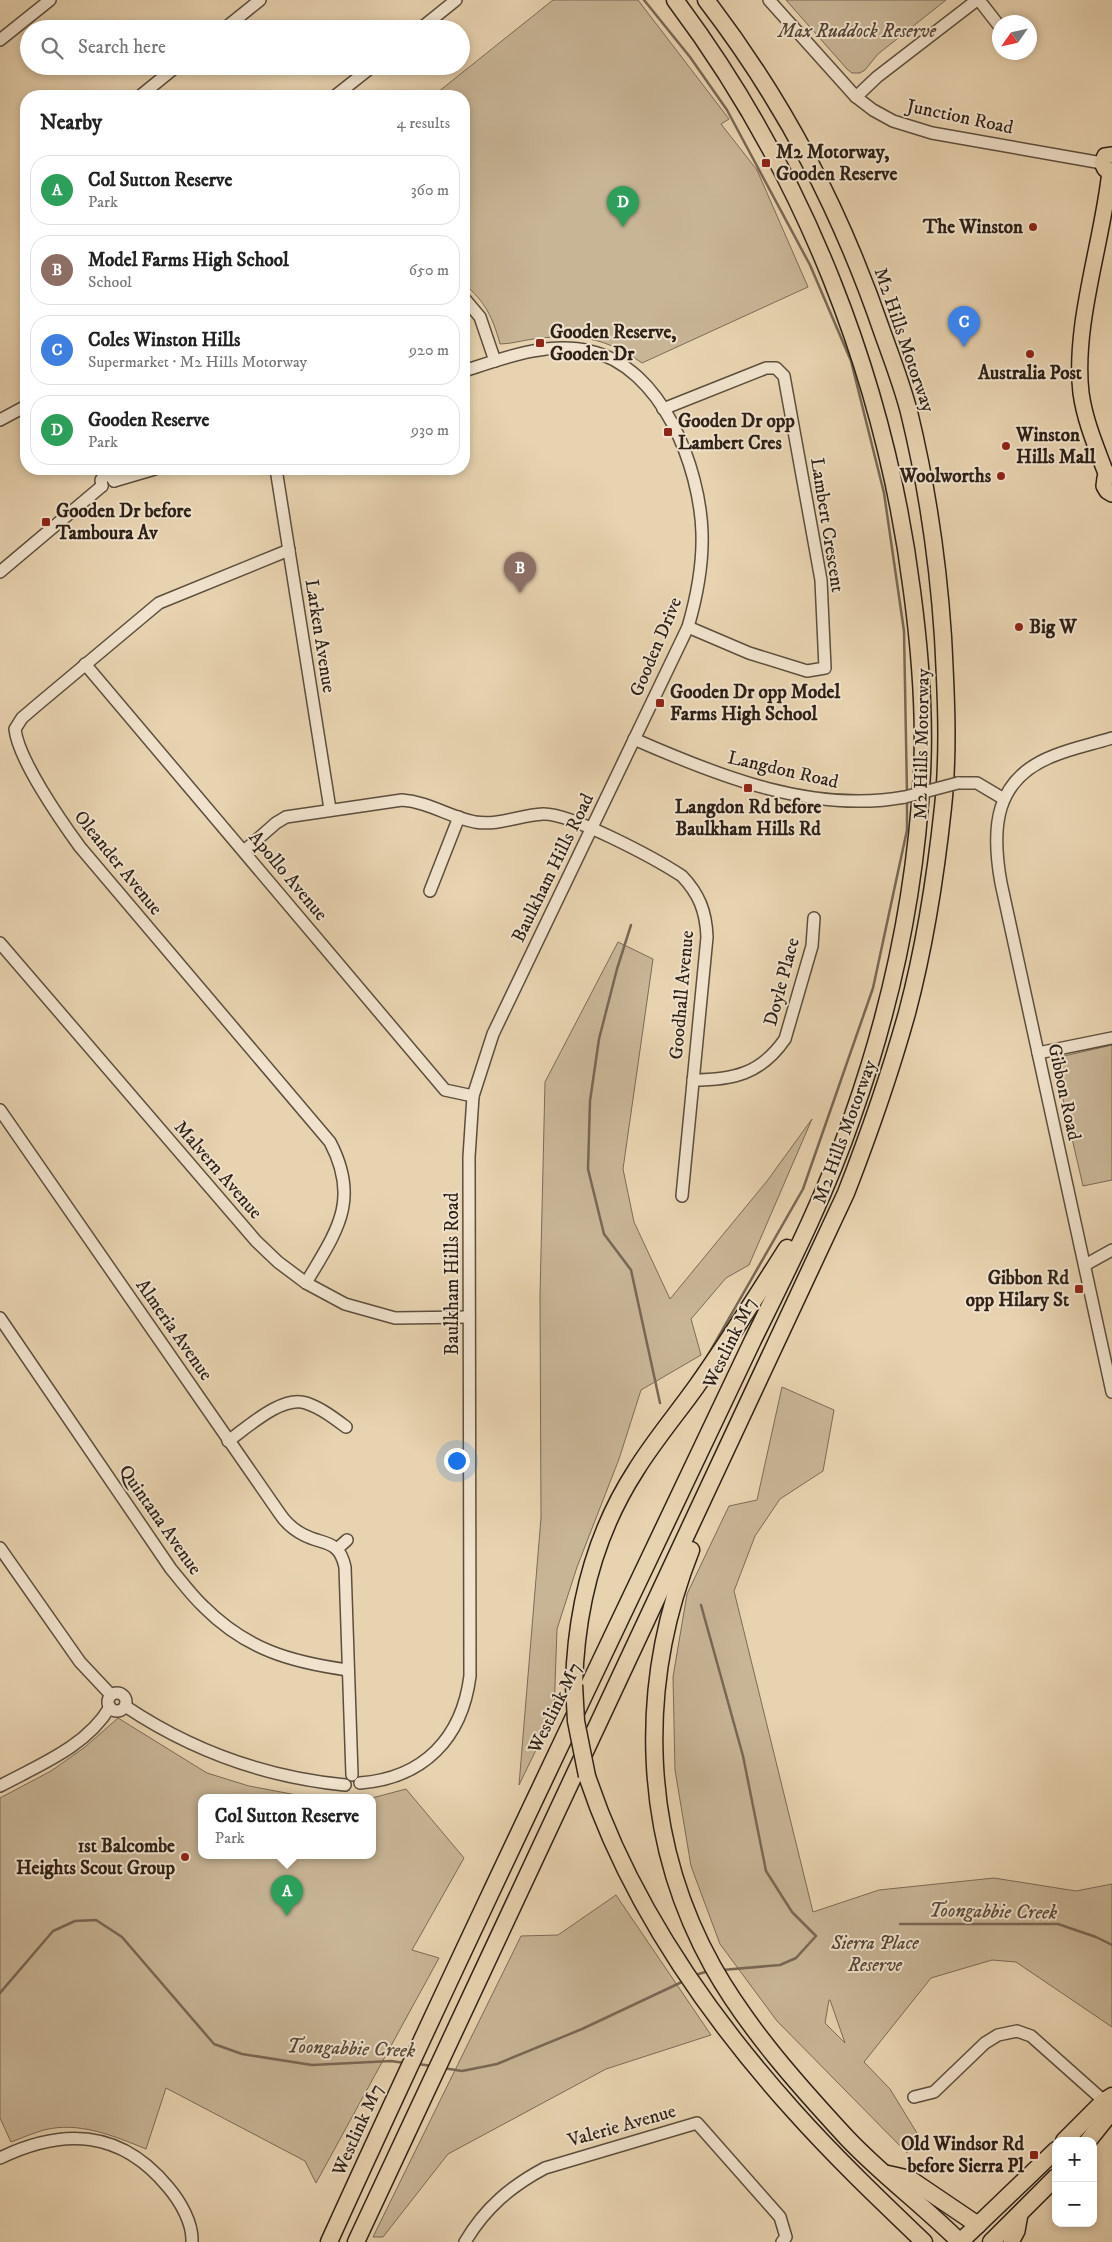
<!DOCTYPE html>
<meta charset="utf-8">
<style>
body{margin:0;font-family:"IM FELL DW Pica",serif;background:#f6f6f6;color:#222}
.controls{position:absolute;right:15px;bottom:15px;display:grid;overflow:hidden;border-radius:10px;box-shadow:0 2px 8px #0003}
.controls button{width:45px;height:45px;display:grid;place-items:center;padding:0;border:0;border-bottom:1px solid #e0e0e0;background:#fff;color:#222;font:25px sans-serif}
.compass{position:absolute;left:992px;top:15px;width:45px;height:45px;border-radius:50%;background:#fff;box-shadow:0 2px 8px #0003;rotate:236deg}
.you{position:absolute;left:456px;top:1460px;width:18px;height:18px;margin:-12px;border:4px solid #fff;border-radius:50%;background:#1a73e8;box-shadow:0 0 0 8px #1a73e833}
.badge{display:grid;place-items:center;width:32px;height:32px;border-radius:50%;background:#d93025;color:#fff;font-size:16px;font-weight:700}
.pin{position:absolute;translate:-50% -41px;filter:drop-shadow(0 1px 2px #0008)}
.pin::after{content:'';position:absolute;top:26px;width:18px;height:15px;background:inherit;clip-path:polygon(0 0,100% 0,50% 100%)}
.popup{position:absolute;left:198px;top:1794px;width:178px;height:65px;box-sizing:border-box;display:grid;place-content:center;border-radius:10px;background:#fff;filter:drop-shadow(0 1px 4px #0005);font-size:16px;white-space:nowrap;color:#767676}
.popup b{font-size:19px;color:#222}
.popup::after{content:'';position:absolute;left:50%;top:100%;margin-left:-10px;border:10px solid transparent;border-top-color:#fff}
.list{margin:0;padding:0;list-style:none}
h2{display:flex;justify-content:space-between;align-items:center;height:65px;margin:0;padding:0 20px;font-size:21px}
h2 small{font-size:16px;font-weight:400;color:#767676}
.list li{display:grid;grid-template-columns:32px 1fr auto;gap:15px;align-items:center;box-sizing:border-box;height:70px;margin:0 10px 10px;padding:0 10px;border:1px solid #e0e0e0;border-radius:20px}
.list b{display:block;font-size:19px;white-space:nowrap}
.list p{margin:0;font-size:16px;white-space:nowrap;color:#767676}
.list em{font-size:16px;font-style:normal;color:#767676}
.icon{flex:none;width:28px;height:28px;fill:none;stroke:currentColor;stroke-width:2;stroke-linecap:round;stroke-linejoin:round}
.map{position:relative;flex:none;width:1112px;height:2242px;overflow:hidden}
.search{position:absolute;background:#fff;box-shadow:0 2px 8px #0003;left:20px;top:20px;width:450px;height:55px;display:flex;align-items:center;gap:12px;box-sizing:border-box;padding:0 18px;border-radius:28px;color:#767676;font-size:19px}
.panel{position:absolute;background:#fff;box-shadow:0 2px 8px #0003;left:20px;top:90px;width:450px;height:385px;border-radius:20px}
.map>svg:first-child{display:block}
</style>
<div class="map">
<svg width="1112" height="2242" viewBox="0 0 1112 2242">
<rect width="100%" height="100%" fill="#e8d3b0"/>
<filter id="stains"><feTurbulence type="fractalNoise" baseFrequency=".004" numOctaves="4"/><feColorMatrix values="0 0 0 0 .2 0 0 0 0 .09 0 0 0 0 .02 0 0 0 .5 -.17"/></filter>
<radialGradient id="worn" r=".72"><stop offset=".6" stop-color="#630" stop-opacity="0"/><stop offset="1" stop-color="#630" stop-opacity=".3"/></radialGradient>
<g fill="#c8b596" stroke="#7b6b56" fill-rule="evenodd">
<path d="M553,0H638L729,119L721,124L757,170L808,287L642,363C607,338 577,333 534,339C523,340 512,344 500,344C493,318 485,301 464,284V96H433Z"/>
<polygon points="786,0 946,0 878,54 865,70 860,73 852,73 847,69"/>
<polygon points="618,942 653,959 623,1169 634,1222 670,1299 767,1181 812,1119 749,1265 726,1278 691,1319 701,1355 641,1390 619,1459 577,1567 557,1629 554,1713 519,1785 541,1518 540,1295 545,1082"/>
<polygon points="1112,1045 1112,1180 1083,1186 1055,1064 1064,1056"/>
<path d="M782,1387L834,1410L823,1471L780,1499L755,1536L734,1591L813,1912L879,1890L994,1878L1076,1891L1112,1884V2027L1016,1962L992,1960L931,1978L864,2062L890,2089L920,2138L907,2153L777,2021L720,1944L691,1866L675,1770L673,1677L687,1594L729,1506L757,1500ZM829,2000H830L845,2043L825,2023Z"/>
<path d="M118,1718L207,1773L249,1786L307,1797H202V1855H372V1798L406,1789L464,1858L412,1950L439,1958L316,2183L305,2161L166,2088L146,2149C114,2136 79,2121 44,2130C33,2133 22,2138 11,2142L0,2118V1798L51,1771L85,1747Z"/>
<polygon points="616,1895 711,2035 606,2069 448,2154 383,2237 373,2237 521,1936 558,1935"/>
</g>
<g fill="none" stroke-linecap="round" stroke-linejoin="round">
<g stroke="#786754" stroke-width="2.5">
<polyline points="644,0 690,57 727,110 810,265 851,361 884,493 904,631 907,793"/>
<polyline points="631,925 617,969 599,1039 590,1101 588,1169 604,1234 631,1270 660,1403"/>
<polyline points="708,1355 803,1189 873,988 907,830 907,801"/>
<polyline points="701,1605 743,1756 766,1871 792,1912 816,1936 796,1958 780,1965 722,1970"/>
<polyline points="900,1924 1058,1924 1096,1937 1112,1945"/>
<polyline points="695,1975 709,1971"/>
<polyline points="0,1993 53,1931 75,1921 96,1920 122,1937 214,2044 242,2054 312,2065 391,2061 405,2063"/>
<polyline points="418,2064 432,2066"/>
<polyline points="443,2068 462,2071 497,2064 582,2029 684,1981"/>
</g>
<defs>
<g id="minor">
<polyline points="769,0 856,97 873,110 893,121 932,133 1102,163"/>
<polyline points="979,0 1000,27"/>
<polyline points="224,29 260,0"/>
<polyline points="420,29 456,0"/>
<polyline points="0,40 50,0"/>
<polyline points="140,96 177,66"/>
<polyline points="335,96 373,66"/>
<polyline points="856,97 877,77 977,0"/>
<polyline points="464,298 480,317 495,361"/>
<polyline points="663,409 766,368 776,368 784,376 821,580 825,668 807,671 749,653 688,627"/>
<polyline points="0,420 26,406"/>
<polyline points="276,469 330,809"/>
<polyline points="114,481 155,469"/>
<polyline points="102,486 101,480 104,476 111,476 114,481"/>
<path d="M289,550L159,603L36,706L22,718L15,729C18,759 61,821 80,847L330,1142C361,1201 336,1232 306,1283"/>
<polyline points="0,572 102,486"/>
<polyline points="85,664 445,1090 473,1096"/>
<path d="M1112,738C1093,744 1072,748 1053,756C994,779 991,828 1001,883L1112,1392"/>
<path d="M634,739C718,776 813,814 905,797"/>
<polyline points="958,783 977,783 1004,799"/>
<path d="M244,851L276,823L286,817L402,800C429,802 449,817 475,822C499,826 520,815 543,814C571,813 656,859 682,876C699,894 706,911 707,937L682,1196"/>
<polyline points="430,891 459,817"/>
<polyline points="0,943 256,1241 278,1262 306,1283 345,1304 395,1318 469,1317"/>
<polyline points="1038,1053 1112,1038"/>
<path d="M693,1080C733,1080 761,1074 785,1039L812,946L814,918"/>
<path d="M0,1110L280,1514C286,1523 294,1530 304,1535C323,1545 339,1539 345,1567L352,1775"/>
<polyline points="1085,1265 1112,1250"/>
<path d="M0,1318L171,1569C182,1582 192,1596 204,1607C246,1649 290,1662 348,1670"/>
<path d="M228,1441C248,1427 282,1395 306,1403C321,1408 334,1418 346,1427"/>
<polyline points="0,1548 80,1662 111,1695"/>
<polyline points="337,1549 347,1540"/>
<circle cx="117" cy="1702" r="9"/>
<path d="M125,1706C192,1751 264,1777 345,1785"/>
<path d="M360,1783C424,1778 462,1738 470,1676L469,1157L473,1096L493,1034L688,627C697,596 703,565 702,533C700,467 662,367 590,351C547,341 504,358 464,371"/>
<path d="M0,1786C39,1765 86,1747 110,1707"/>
<polyline points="914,2097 934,2092 985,2043 998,2035 1017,2031 1031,2036 1104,2101"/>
<path d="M0,2158C64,2127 121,2130 168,2187C180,2201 193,2223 192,2242"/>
<path d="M465,2242C485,2208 511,2186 545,2168L697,2123L780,2217L786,2237L782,2242"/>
</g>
<g id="major">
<polyline points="1112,155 1105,156 1102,163 1105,169 1112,171"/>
<polyline points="1112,474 1105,478 1104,486 1107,491 1112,494"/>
<path d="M1107,476C1097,449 1085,422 1081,393C1073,324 1103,241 1110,171"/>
<polyline points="1011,2242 1017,2231 1020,2214"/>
</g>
<g id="highway">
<path d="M691,1550C637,1686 641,1838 713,1967C748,2029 799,2086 847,2138C882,2175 924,2206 960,2242"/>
<path d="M574,1685C576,1608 594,1535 636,1470C654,1441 676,1415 696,1387C728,1342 757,1295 787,1248"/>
<path d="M587,1776C628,1900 706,2013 793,2110C834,2156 879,2199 924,2242"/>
<polyline points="1064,2141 1104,2101 1112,2096"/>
<polyline points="1088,2141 1112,2111"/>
<polyline points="888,2174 910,2179 978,2225"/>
<path d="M329,2242C433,2013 541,1786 649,1559C684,1486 718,1413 753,1340C789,1267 826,1194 852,1118C891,1008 916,889 922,773C925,713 920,651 912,591C885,378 804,172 675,0"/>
<path d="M356,2242L846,1193C869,1134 890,1074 907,1013C924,949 936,873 943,807C949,751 946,693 943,637C938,561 927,486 909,412C902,385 892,359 883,334C841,211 785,103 706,0"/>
<polyline points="960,2242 1056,2150"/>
<polyline points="991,2242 1056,2177"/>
</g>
</defs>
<use href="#minor" stroke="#5c4e3d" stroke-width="14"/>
<use href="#major" stroke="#2e2117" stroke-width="18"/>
<use href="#highway" stroke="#2e2117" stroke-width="19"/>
<use href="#minor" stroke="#f0e2cc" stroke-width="11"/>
<use href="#major" stroke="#e8d3b0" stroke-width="15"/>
<use href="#highway" stroke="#e8d3b0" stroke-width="16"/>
<defs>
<polyline id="minor-bridge" points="905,797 958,783"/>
<polyline id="highway-bridge" points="574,1685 576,1721 587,1776"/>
</defs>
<use href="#minor-bridge" stroke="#5c4e3d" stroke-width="14" stroke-linecap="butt"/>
<use href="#highway-bridge" stroke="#2e2117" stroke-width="19" stroke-linecap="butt"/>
<use href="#minor-bridge" stroke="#f0e2cc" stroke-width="11"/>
<use href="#highway-bridge" stroke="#e8d3b0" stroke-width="16"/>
</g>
<g fill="#8f2418" stroke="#f0e2cc" stroke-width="2">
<rect x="761" y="158" width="10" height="10" rx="2.5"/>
<circle cx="1033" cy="227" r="5"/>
<rect x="535" y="338" width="10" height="10" rx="2.5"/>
<circle cx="1030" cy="354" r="5"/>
<rect x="663" y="427" width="10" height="10" rx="2.5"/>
<circle cx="1006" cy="446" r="5"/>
<circle cx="1001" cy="476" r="5"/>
<rect x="41" y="517" width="10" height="10" rx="2.5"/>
<circle cx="1019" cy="627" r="5"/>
<rect x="655" y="698" width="10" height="10" rx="2.5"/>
<rect x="743" y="783" width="10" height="10" rx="2.5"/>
<rect x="1074" y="1284" width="10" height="10" rx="2.5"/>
<circle cx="185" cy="1857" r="5"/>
<rect x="1029" y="2150" width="10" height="10" rx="2.5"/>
</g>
<g text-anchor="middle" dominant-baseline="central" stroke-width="4" stroke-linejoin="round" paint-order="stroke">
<g font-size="19" font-style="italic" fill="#544637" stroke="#f0e2cc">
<text x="857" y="31">Max Ruddock Reserve</text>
<text x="875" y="1943">Sierra Place<tspan x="875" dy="22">Reserve</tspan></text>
</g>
<g font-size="19" fill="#2e2117" stroke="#f0e2cc">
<text transform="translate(960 117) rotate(12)">Junction Road</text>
<text transform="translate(904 340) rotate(71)">M2 Hills Motorway</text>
<text transform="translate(827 525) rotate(81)">Lambert Crescent</text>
<text transform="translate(320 636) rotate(81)">Larken Avenue</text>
<text transform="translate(656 647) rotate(-67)">Gooden Drive</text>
<text transform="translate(922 744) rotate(-89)">M2 Hills Motorway</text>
<text transform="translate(783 770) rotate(13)">Langdon Road</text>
<text transform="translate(118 863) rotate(51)">Oleander Avenue</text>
<text transform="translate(553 868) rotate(-64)">Baulkham Hills Road</text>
<text transform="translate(288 876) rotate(50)">Apollo Avenue</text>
<text transform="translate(782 982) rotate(-75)">Doyle Place</text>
<text transform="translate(682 995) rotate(-85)">Goodhall Avenue</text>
<text transform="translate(1064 1092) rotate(78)">Gibbon Road</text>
<text transform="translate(845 1132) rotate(-70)">M2 Hills Motorway</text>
<text transform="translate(218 1170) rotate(49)">Malvern Avenue</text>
<text transform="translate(452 1274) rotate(-90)">Baulkham Hills Road</text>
<text transform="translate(174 1330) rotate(55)">Almeria Avenue</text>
<text transform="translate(730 1343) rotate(-64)">Westlink M7</text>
<text transform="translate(160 1520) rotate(55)">Quintana Avenue</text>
<text transform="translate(555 1708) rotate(-64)">Westlink M7</text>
<text transform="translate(622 2126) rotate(-16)">Valerie Avenue</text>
<text transform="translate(358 2130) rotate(-66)">Westlink M7</text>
</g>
<g font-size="19" font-weight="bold" fill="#2e2117" stroke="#f0e2cc" text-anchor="start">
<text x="776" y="152">M2 Motorway,<tspan x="776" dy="22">Gooden Reserve</tspan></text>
<text x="1023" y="227" text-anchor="end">The Winston</text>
<text x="550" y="332">Gooden Reserve,<tspan x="550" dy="22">Gooden Dr</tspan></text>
<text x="1030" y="373" text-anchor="middle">Australia Post</text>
<text x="678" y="421">Gooden Dr opp<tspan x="678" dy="22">Lambert Cres</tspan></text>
<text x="1016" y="435">Winston<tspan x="1016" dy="22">Hills Mall</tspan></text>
<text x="991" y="476" text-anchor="end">Woolworths</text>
<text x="56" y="511">Gooden Dr before<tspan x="56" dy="22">Tamboura Av</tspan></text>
<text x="1029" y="627">Big W</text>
<text x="670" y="692">Gooden Dr opp Model<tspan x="670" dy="22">Farms High School</tspan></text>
<text x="748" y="807" text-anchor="middle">Langdon Rd before<tspan x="748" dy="22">Baulkham Hills Rd</tspan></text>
<text x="1069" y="1278" text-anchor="end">Gibbon Rd<tspan x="1069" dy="22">opp Hilary St</tspan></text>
<text x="175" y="1846" text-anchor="end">1st Balcombe<tspan x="175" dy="22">Heights Scout Group</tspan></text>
<text x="1024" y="2144" text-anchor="end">Old Windsor Rd<tspan x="1024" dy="22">before Sierra Pl</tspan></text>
</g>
<g font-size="20" font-style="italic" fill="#594a3a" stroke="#f0e2cc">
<text transform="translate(993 1912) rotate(1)">Toongabbie Creek</text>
<text transform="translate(351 2049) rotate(2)">Toongabbie Creek</text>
</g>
</g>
<rect width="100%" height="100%" filter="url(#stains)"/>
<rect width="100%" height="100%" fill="url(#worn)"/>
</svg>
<div class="controls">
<button>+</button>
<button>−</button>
</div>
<svg class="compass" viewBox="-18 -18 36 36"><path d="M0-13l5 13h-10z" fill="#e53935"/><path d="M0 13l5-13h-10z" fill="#767676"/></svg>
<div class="you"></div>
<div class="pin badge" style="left:287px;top:1916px;background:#2e9e5b">A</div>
<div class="popup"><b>Col Sutton Reserve</b>Park</div>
<div class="pin badge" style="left:520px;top:593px;background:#8d6e63">B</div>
<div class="pin badge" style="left:964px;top:347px;background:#3f7fe0">C</div>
<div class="pin badge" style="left:623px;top:227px;background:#2e9e5b">D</div>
<div class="search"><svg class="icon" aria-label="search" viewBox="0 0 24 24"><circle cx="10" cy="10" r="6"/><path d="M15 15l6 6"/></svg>Search here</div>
<section class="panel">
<h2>Nearby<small>4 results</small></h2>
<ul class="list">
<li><span class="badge" style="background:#2e9e5b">A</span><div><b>Col Sutton Reserve</b><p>Park</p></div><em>360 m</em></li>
<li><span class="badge" style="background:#8d6e63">B</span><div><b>Model Farms High School</b><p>School</p></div><em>650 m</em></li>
<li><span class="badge" style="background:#3f7fe0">C</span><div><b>Coles Winston Hills</b><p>Supermarket · M2 Hills Motorway</p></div><em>920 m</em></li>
<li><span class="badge" style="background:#2e9e5b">D</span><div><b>Gooden Reserve</b><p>Park</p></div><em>930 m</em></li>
</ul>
</section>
</div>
